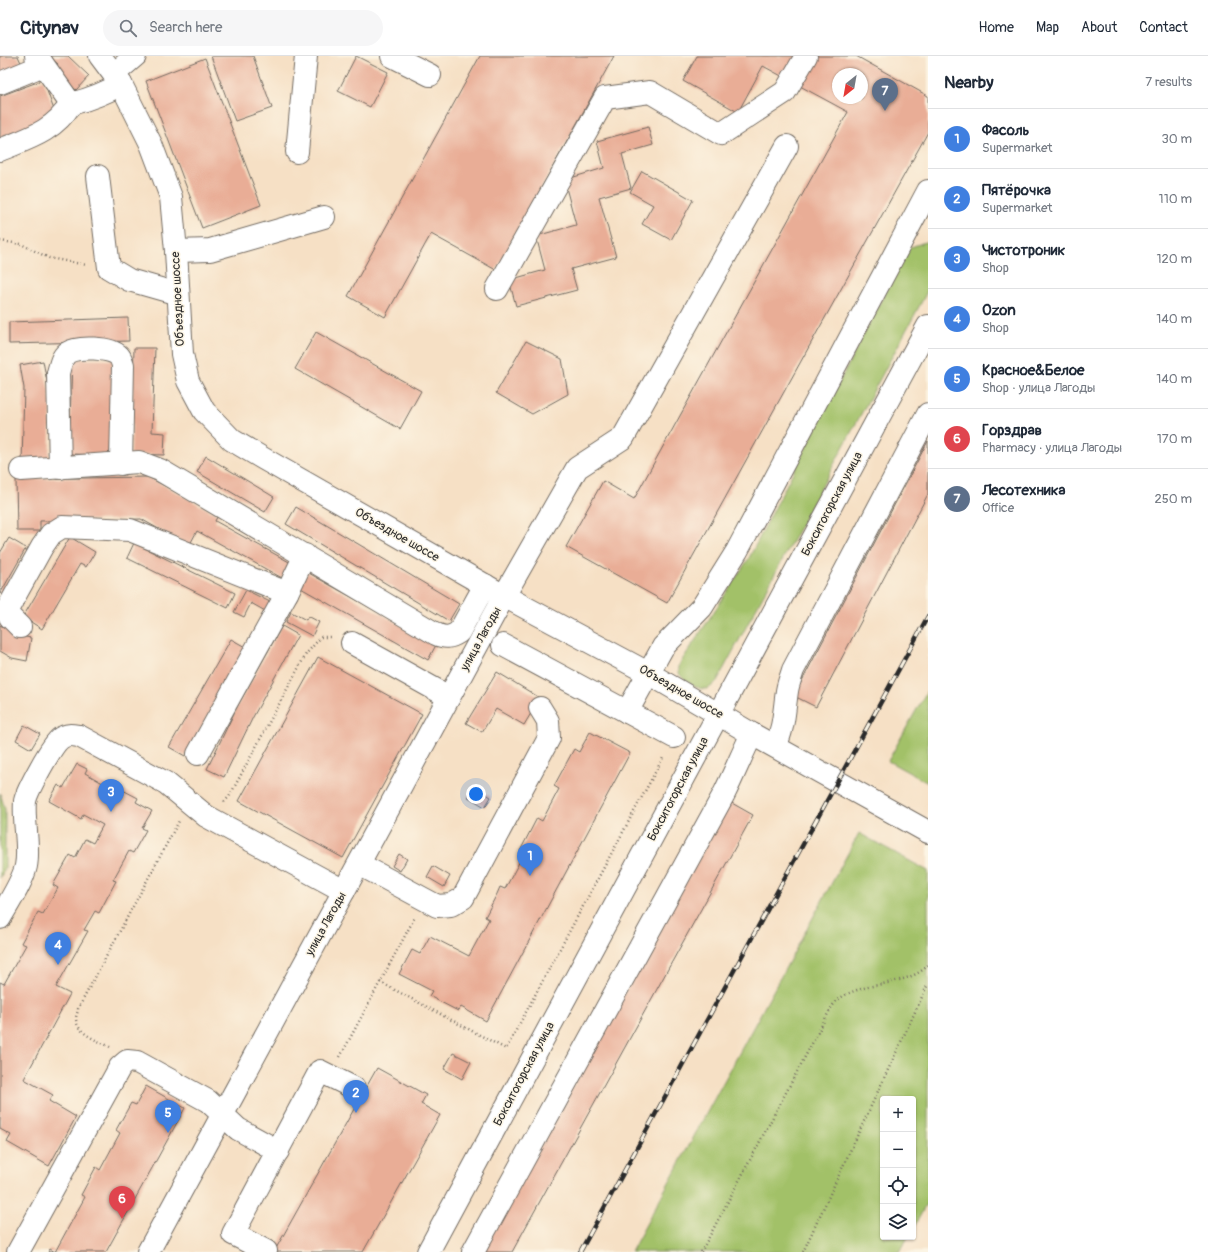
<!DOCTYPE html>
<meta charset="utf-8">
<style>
body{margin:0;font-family:Pangolin,sans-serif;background:#f6f6f7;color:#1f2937}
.controls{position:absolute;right:12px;bottom:12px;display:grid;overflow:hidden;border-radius:4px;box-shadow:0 1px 3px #0004}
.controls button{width:36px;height:36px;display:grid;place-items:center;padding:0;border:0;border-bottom:1px solid #e0e1e3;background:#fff;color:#1f2937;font:20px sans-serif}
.compass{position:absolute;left:832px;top:12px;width:36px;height:36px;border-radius:50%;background:#fff;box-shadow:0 1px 3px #0004;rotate:211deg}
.you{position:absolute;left:476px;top:738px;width:14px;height:14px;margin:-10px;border:3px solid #fff;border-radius:50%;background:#1a73e8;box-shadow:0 0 0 6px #1a73e833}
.badge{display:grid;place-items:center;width:26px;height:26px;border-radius:50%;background:#2563eb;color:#fff;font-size:13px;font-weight:700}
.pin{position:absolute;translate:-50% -33px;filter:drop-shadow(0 1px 2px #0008)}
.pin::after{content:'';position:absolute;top:21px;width:14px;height:12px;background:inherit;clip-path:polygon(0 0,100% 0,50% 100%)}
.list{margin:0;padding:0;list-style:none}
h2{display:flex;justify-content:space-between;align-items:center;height:52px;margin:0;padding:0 16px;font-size:17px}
h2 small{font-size:13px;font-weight:400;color:#747a83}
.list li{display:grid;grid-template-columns:26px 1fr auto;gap:12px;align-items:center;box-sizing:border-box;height:60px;padding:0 16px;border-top:1px solid #e0e1e3}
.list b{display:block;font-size:15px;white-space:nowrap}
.list p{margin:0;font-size:13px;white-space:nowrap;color:#747a83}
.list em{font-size:13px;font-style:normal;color:#747a83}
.icon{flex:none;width:22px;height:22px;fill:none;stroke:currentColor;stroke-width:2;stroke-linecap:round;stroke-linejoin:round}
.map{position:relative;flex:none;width:928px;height:1196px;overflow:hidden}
header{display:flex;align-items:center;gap:24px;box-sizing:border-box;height:56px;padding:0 20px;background:#fff;border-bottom:1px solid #e0e1e3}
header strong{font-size:19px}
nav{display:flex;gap:22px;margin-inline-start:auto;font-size:14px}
.search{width:280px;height:36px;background:#f6f6f7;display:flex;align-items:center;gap:10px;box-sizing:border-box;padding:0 14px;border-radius:22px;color:#747a83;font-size:15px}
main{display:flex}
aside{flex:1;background:#fff}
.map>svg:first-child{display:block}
</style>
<header>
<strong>Citynav</strong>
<div class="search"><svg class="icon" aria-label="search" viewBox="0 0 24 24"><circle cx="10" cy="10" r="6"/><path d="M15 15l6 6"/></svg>Search here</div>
<nav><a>Home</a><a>Map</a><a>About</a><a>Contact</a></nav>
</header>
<main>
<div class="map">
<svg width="928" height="1196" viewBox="0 0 928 1196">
<rect width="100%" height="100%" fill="#fcf5e5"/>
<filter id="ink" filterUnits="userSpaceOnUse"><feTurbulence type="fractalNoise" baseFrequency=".025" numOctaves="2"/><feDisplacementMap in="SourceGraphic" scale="8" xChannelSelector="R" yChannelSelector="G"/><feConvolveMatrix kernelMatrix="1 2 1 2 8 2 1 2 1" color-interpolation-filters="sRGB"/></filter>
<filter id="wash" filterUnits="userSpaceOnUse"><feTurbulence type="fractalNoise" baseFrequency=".012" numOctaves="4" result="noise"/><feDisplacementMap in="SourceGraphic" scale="16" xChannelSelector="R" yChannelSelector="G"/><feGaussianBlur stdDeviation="0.9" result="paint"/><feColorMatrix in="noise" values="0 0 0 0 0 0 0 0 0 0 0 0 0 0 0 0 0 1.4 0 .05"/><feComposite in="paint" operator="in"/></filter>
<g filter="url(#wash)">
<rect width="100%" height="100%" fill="#f6e0c5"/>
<g fill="#a2c168" stroke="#66764a">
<path d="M928,185V234L717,625C713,629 710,633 704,633C698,633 686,626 682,621C678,618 679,614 679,609L749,502L908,192Z"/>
<polygon points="928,633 928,727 888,705"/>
<polygon points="0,737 5,753 5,812 0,822"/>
<polygon points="859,777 928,815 928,1145 913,1173 913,1043 883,1043 883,1181 908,1181 900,1196 631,1196"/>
</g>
<g id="blocks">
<g fill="#e9ad96" fill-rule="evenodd">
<polygon points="0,0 18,0 22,9 0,17"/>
<polygon points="49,0 68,0 89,20 76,34 54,13 58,8"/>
<polygon points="211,0 253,0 272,52 235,65"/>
<polygon points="356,0 388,16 370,51 338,35"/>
<polygon points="480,0 614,0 496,214 431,178 385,261 348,240"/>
<path d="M697,0H856L928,40V76L667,547L566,491L603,425L634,443L848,56L763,10L738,56L683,25ZM838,18H862V42H838Z"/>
<polygon points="205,2 261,149 202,172 146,25"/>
<polygon points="43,24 57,62 0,82 0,40"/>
<polygon points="648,71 653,89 622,98 631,132 599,141 616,201 571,213 577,234 516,250 509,224 545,214 536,180 576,169 564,124 604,112 597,85"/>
<polygon points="642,115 693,144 671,184 642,168 653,149 630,136"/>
<polygon points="128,262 129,285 9,288 9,266"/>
<polygon points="316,276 421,335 400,373 295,313"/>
<polygon points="526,285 562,303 568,338 532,358 496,337"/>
<polygon points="134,292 155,292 152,376 165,377 164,399 131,398"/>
<polygon points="72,303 113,304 110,399 69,398"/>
<polygon points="43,305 51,347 49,407 22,406 24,332 20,309"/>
<polygon points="928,385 928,438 816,651 794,640"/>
<polygon points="206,400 274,441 265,456 197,416"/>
<polygon points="148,421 218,459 215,465 291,507 282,522 197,475 189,490 141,463 40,465 40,475 17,475 16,423"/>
<polygon points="296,451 459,548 449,565 286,468"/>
<polygon points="70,481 95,496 86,511 80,508 42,573 23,561"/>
<polygon points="9,482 26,492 0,538 0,497"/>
<polygon points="134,487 235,537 228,552 127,502"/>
<polygon points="307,516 436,589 428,604 299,531"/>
<polygon points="246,534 272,547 267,556 251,547 244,561 234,556"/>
<polygon points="291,556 306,564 308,560 319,566 312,580 286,566"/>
<polygon points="0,569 20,580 31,582 27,605 12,602 0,595"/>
<polygon points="282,570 298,579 253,661 224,721 207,713 236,653"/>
<polygon points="231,583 247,592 185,700 169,691"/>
<polygon points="318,601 422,658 343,802 239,745"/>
<polygon points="497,616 540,642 524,669 496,653 482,676 466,667"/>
<polygon points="24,669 40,678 31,693 16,684"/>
<polygon points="590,676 630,697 486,965 461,951 458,955 429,940 432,935 399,918 412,894 420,898 430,880 469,900 489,863 485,861 497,838 500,831 505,833 524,797 520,795 537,762 542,765 559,733 554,730 574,693 579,696"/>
<polygon points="77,708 87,713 85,717 115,734 117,731 138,742 136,746 152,755 142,772 146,774 133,797 129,795 113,824 116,825 99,857 95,855 84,874 88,875 56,931 70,938 24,1023 53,1039 49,1045 76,1061 49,1110 7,1086 11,1079 0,1073 0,926 4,928 26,889 21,887 38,856 43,858 58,832 53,829 70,799 75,802 85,783 93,787 103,769 83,758 81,763 49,745 58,729 63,732"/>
<polygon points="474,731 491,741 485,751 468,741"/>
<polygon points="730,746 753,759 512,1196 482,1196"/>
<polygon points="399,798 407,803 400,815 392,810"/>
<polygon points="433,810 450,820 444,831 427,821"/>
<polygon points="453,997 471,1006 462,1023 444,1013"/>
<polygon points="377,1012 426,1039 421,1048 440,1059 363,1196 274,1196"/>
<polygon points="146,1030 185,1052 106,1196 48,1196 50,1193 55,1196 85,1141 81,1139 96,1111 100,1114 120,1077 116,1074 131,1047 136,1049"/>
</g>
</g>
</g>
<g filter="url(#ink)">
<use href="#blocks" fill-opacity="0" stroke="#726a61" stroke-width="1"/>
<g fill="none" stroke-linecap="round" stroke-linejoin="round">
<defs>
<g id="minor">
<path d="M36,0L42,7L71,48C90,43 104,38 121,28"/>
<polyline points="100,0 121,28 151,88 171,141 176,195 182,298 188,325 204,355 232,384 264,403 504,540 648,617 752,678 928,776"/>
<polyline points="392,0 430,19"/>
<polyline points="114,18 135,0"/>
<polyline points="0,27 34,13 42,7"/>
<path d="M0,94C29,82 53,76 71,48"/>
<polyline points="297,96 306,0"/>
<polyline points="98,120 109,212 129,224 178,238"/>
<polyline points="176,195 210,194 324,161"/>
<polyline points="497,233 605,42 650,36 721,78 785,36 806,0"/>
<path d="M60,412L58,317C60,310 61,302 67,297C77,290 111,291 119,300C121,302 122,306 123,309L121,408"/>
<path d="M21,414L139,406L160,414L436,578C445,582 450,582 459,576L485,529"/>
<polyline points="20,571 10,561 7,554 42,491 51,478 62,471 130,474 287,537"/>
<polyline points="352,587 449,641"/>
<polyline points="503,589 674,681"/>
<polyline points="627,656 663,591 702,551 737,495 928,135"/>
<path d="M775,690C784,673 784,655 787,635C788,628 791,621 793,614L928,358"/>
<polyline points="198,698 287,537 305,499"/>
<polyline points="359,808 437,850 451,849 463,842 549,682 548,665 540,652"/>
<path d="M0,862C8,848 23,825 26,810C30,789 23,767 25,745C27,735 52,688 61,682C67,678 72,679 79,680L166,727L206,760L344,835"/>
<polyline points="266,1195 233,1178 320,1015 354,1032"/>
<polyline points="18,1196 120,1011 127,1005 137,1006 208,1045 238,1073 278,1095"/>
<polyline points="148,1196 504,540 577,412 623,382 787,90"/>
<polyline points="428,1196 928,270"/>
<path d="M473,1196L724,738C734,718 742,698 752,678"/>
</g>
</defs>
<use href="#minor" stroke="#726a61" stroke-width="24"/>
<g stroke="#726a61" stroke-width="2.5" stroke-dasharray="1 3" stroke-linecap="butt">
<polyline points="0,185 21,188 49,202 87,209"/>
<polyline points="224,746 229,741 306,598 321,581 332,581"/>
<polyline points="380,926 506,993 664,700"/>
<path d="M110,991C99,985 77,978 76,963C76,959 78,956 78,953L179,765"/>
<polyline points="340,1001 415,861"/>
<path d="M701,1196L831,952C833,949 836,945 839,943C862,925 908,931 928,909"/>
<polyline points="803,1196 928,928"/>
</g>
<use href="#minor" stroke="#fff" stroke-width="22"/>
<defs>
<polyline id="rail" points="580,1196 928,560"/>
</defs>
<use href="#rail" stroke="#2b2b2b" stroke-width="4.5"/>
<use href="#rail" stroke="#fcf5e5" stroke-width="3" stroke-dasharray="9" stroke-linecap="butt"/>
</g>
</g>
<g text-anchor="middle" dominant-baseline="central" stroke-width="3" stroke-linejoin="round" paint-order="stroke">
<g font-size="12" fill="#2b2b2b" stroke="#fcf5e5">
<text transform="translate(178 243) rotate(-93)">Объездное шоссе</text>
<text transform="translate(832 448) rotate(-62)">Бокситогорская улица</text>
<text transform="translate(397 479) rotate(30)">Объездное шоссе</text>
<text transform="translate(481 583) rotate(-61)">улица Лагоды</text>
<text transform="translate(681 636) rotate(30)">Объездное шоссе</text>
<text transform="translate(678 733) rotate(-62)">Бокситогорская улица</text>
<text transform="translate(326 868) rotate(-61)">улица Лагоды</text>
<text transform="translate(524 1018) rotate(-62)">Бокситогорская улица</text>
</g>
</g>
</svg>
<div class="controls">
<button>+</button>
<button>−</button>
<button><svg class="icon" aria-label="locate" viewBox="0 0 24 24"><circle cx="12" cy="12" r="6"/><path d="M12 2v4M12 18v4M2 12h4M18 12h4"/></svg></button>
<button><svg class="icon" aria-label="layers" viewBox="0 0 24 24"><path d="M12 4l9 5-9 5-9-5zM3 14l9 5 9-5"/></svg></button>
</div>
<svg class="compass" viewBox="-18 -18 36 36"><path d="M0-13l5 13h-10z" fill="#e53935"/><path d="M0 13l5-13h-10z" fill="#747a83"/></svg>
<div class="you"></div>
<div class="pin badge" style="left:530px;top:820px;background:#3f7fe0">1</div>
<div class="pin badge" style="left:356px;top:1057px;background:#3f7fe0">2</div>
<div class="pin badge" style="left:111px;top:756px;background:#3f7fe0">3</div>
<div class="pin badge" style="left:58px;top:909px;background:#3f7fe0">4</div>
<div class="pin badge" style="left:168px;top:1077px;background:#3f7fe0">5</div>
<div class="pin badge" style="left:122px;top:1163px;background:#e0444e">6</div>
<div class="pin badge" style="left:885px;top:55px;background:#5c6f8a">7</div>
</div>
<aside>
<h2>Nearby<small>7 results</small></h2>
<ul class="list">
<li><span class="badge" style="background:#3f7fe0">1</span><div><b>Фасоль</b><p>Supermarket</p></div><em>30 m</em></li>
<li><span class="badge" style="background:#3f7fe0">2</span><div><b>Пятёрочка</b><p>Supermarket</p></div><em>110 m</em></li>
<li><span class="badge" style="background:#3f7fe0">3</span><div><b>Чистотроник</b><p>Shop</p></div><em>120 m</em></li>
<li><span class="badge" style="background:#3f7fe0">4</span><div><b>Ozon</b><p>Shop</p></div><em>140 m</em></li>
<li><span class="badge" style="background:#3f7fe0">5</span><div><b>Красное&amp;Белое</b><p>Shop · улица Лагоды</p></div><em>140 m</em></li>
<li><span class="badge" style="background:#e0444e">6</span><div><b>Горздрав</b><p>Pharmacy · улица Лагоды</p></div><em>170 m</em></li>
<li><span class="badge" style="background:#5c6f8a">7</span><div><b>Лесотехника</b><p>Office</p></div><em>250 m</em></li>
</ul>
</aside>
</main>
